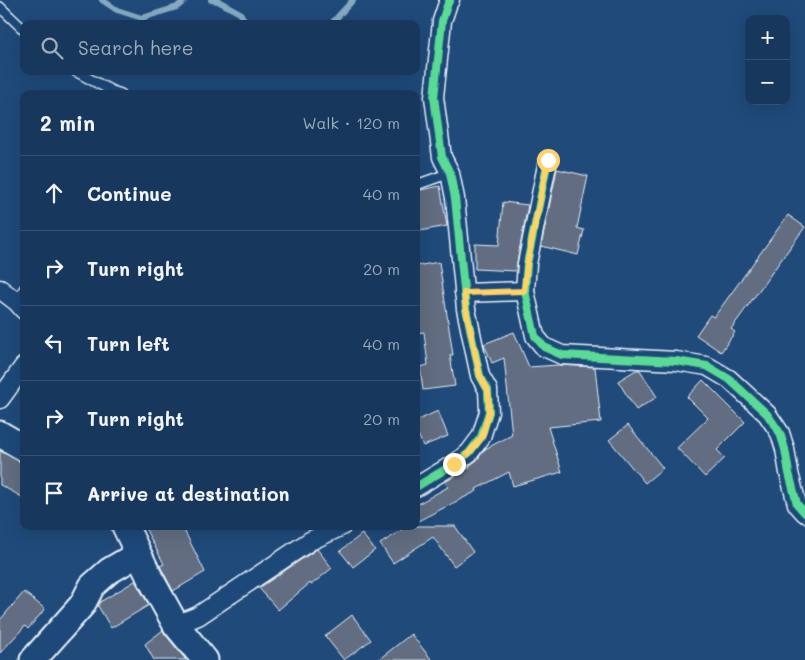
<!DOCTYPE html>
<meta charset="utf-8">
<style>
body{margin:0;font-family:Mali,sans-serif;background:#244365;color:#f1f3f6}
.controls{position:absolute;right:15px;top:15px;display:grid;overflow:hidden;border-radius:10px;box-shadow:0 5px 20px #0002}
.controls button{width:45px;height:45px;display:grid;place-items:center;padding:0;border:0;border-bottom:1px solid #365272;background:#17385c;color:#f1f3f6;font:25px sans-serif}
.stop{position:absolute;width:15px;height:15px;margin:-11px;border:4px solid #ffd166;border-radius:50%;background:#fff}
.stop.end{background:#ffd166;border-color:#fff;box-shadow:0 1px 5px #0008}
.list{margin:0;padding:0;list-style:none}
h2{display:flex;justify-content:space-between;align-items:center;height:65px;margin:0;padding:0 20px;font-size:21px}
h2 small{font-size:16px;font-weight:400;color:#9eacbb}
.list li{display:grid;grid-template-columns:32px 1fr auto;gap:15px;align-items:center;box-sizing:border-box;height:75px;padding:0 20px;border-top:1px solid #365272}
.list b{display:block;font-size:19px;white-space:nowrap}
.list em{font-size:16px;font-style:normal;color:#9eacbb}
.icon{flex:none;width:28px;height:28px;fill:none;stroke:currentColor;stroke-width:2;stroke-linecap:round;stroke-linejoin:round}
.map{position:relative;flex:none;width:805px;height:660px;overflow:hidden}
.search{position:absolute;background:#17385c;box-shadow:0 5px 20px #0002;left:20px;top:20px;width:400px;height:55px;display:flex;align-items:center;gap:12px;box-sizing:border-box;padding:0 18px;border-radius:10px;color:#9eacbb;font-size:19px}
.panel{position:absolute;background:#17385c;box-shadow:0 5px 20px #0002;left:20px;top:90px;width:400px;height:440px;border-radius:10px}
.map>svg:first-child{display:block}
</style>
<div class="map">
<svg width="805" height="660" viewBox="0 0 805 660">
<rect width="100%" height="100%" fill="#1f4a7a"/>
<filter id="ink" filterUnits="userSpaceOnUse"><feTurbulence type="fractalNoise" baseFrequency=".02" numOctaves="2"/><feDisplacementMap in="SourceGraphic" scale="10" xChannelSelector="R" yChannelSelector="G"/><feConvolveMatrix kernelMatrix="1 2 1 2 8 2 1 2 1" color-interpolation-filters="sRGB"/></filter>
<g filter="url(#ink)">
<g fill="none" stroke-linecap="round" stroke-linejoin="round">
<g stroke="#84a9c0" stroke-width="6">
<polyline points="102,0 117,10 142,18 177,7 185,0"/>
<polyline points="211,0 218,1 240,13 247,24"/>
<polyline points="331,24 353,0"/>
</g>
</g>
<g fill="#626d81" stroke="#e8f1f8">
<polygon points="557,169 588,176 577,228 584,230 578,255 541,246"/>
<polygon points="440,186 447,226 420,231 416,212 416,191"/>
<polygon points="503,202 528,205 517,262 516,271 475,269 475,244 499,245"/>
<polygon points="788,215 805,227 731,329 735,332 721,352 696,335 710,315 714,317"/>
<polygon points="439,262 453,355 450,355 455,386 423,390 420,367 428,365 424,332 416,333 416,266"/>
<polygon points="514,332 529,367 558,365 595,367 601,422 548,427 562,472 513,486 509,472 476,489 477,491 416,522 416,505 448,487 445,482 470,467 469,466 477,460 485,449 512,435 504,358 492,363 484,344"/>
<polygon points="636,370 640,370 657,397 636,410 618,381"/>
<polygon points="703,380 745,422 717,450 725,458 705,477 677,448 708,418 687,397"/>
<polygon points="438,411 448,436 423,446 416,430 416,421"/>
<polygon points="628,425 663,468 645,483 609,440"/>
<polygon points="0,451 24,464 24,498 0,485"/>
<polygon points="144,526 182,526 205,572 173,591 160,566 164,564"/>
<polygon points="399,526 455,526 473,552 454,566 433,537 393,563 380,544 402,530 401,530"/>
<polygon points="362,534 375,550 353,567 340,551"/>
<polygon points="317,549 332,568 311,585 310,583 278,610 259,588"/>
<polygon points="135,581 149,605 111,628 98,606 100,602"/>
<polygon points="24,592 45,609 28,629 25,626 0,653 0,620"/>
<polygon points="352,615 371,640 344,660 325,636"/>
<polygon points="163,630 165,634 186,660 154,660 145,644"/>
<polygon points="411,634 432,660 378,660"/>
</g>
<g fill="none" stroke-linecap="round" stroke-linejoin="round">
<defs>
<g id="service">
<polyline points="0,7 24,30"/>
<polyline points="75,71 112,91 121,94"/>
<polyline points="416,185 450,173"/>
<polyline points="17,302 24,289"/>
</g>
<g id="minor">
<polyline points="548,160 527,264 525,291 535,336 544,347 562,355 676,361 707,366 729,379 767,414 780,433 785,449 789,473 797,504 805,513"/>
<polyline points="0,289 17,302 24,310"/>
<polyline points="464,293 525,291"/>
<polyline points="0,399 24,366"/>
<polyline points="416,487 454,464 469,453 481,437 489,412 488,390 480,376 466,309 455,198 450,173 442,157 434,97 442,21 448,3 450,0"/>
<polyline points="176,625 198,616 310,541 342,526"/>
</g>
<g id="secondary">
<polyline points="0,434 24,448"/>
<polyline points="125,526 150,578 176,625 205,660"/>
<polyline points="33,660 82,605 92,586 109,571 138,554"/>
</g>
</defs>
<use href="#service" stroke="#e8f1f8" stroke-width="12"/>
<use href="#minor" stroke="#e8f1f8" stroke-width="21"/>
<use href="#secondary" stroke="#e8f1f8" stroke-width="29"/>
<use href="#service" stroke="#1f4a7a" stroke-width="9"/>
<use href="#minor" stroke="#1f4a7a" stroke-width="18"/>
<use href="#secondary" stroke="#1f4a7a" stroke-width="25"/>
<defs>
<g id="cycleway">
<polyline points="548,160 527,264 525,291 535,336 544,347 562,355 676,361 707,366 729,379 767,414 780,433 785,449 789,473 797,504 805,513"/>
<polyline points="416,487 454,464 469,453 481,437 489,412 488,390 480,376 466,309 455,198 450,173 442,157 434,97 442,21 448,3 450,0"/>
</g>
</defs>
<use href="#cycleway" stroke="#1f4a7a" stroke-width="11"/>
<use href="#cycleway" stroke="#5adb95" stroke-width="8"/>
</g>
</g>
<g fill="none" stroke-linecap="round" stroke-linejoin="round" filter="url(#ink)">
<polyline stroke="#ffd166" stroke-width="6" points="454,464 469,453 482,437 489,412 488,390 480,376 466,309 464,293 524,291 527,264 548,160"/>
</g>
</svg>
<div class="controls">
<button>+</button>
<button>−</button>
</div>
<div class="stop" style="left:548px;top:160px"></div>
<div class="stop end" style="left:454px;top:464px"></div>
<div class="search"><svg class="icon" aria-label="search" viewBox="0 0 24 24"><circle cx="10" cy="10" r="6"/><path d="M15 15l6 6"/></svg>Search here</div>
<section class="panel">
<h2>2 min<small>Walk · 120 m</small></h2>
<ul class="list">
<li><svg class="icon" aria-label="ahead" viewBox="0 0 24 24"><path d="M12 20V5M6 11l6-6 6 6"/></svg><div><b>Continue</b></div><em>40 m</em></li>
<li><svg class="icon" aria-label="right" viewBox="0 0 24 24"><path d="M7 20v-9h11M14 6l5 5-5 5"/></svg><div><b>Turn right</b></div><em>20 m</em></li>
<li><svg class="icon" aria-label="left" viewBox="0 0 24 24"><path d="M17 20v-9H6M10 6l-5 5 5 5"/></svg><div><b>Turn left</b></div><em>40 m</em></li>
<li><svg class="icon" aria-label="right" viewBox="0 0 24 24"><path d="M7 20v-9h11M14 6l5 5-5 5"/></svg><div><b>Turn right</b></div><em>20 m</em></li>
<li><svg class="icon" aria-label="arrive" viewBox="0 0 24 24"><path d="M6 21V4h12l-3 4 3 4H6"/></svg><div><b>Arrive at destination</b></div></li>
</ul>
</section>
</div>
